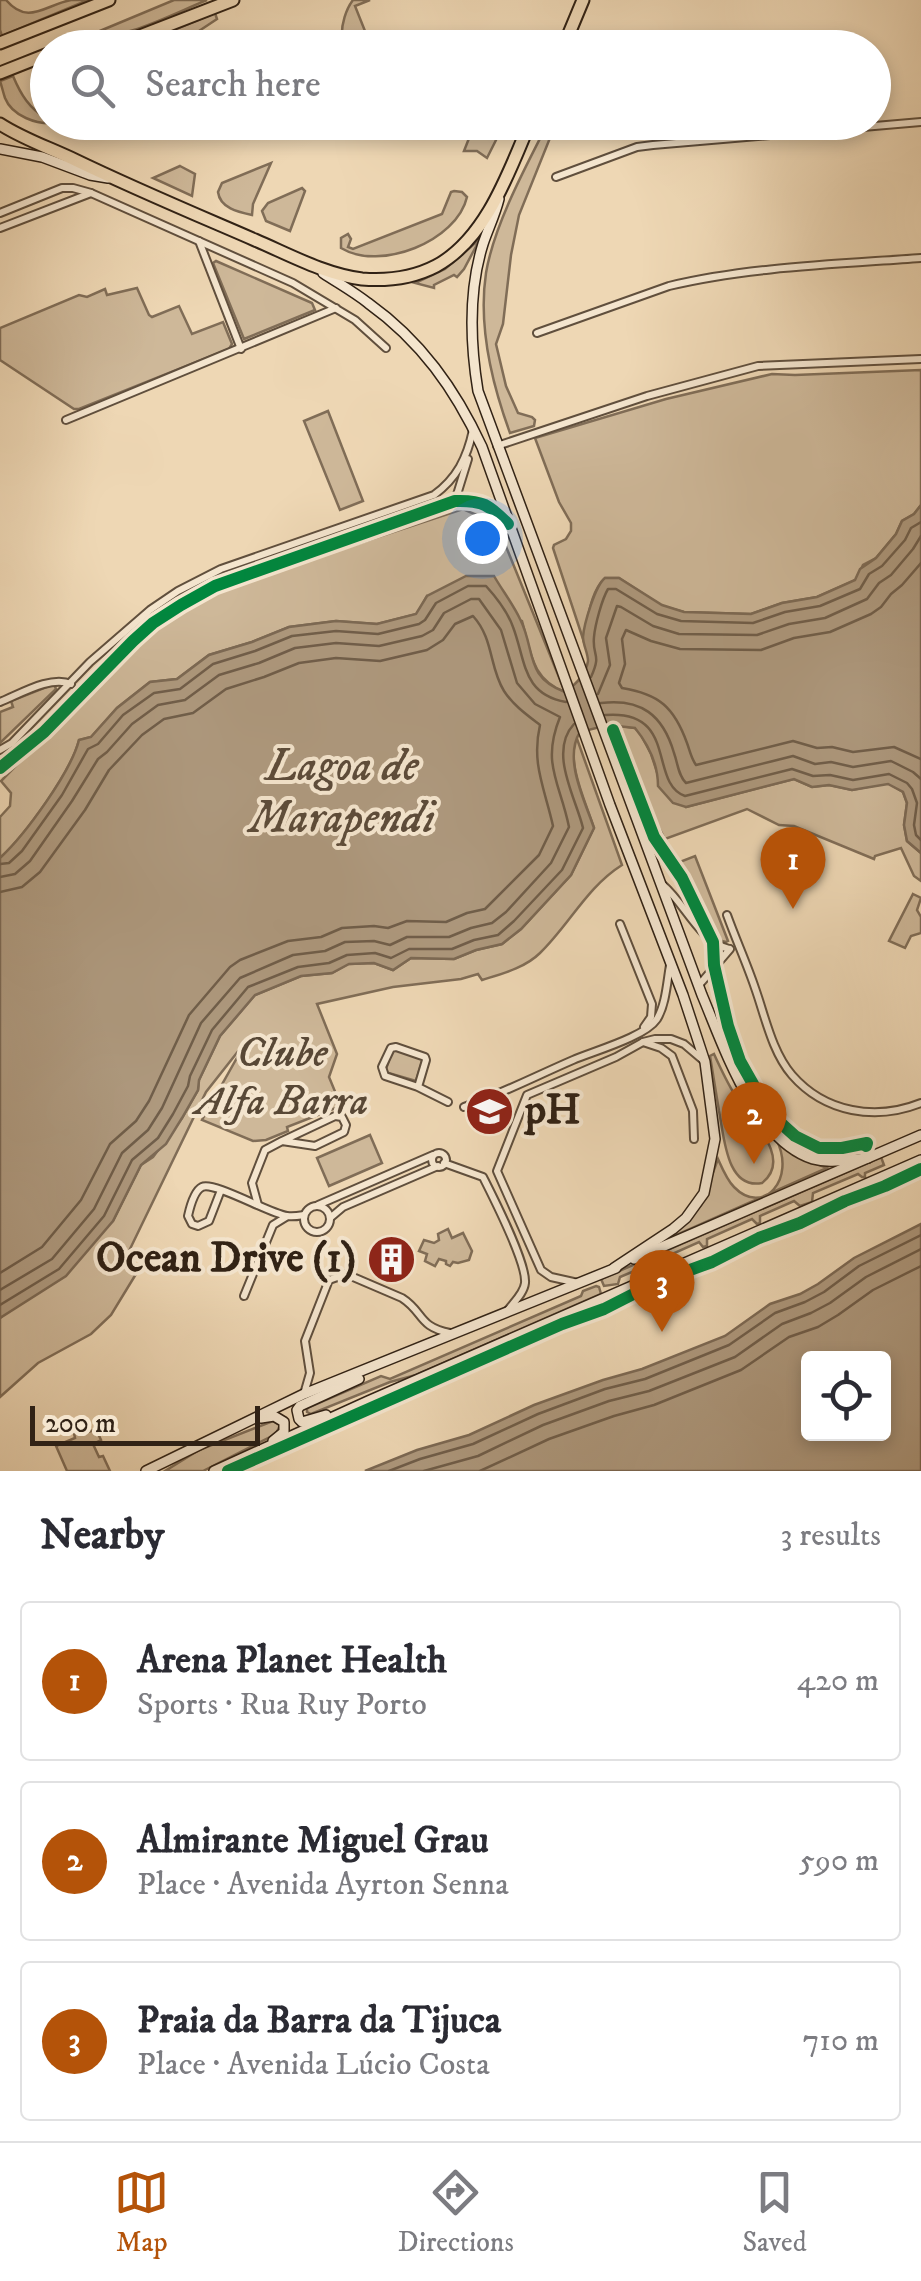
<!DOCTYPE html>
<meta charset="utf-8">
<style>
body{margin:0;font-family:"IM FELL DW Pica",serif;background:#f7f7f7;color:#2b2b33}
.controls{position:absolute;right:30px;bottom:30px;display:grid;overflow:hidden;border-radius:10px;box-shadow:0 5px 15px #0003}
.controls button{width:90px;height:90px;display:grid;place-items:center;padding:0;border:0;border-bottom:2px solid #e1e1e2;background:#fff;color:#2b2b33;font:50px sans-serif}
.scale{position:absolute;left:30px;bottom:25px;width:230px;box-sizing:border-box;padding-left:10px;border:5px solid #312215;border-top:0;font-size:28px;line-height:35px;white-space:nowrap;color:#312215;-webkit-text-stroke:8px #f4e5ce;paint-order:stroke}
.you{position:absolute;left:482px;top:538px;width:35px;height:35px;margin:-25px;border:8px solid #fff;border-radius:50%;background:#1a73e8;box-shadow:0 0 0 15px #1a73e833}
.badge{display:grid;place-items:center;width:65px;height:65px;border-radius:50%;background:#b45309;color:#fff;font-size:32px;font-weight:700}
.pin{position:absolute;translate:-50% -82px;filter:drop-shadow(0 2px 5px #0008)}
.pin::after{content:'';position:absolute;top:52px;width:35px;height:30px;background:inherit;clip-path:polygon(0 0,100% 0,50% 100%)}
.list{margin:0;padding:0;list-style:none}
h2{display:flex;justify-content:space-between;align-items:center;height:130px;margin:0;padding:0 40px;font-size:42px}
h2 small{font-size:32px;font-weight:400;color:#7c7c81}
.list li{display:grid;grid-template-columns:65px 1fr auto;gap:30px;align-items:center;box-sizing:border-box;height:160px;margin:0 20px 20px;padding:0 20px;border:2px solid #e1e1e2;border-radius:10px}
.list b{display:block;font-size:38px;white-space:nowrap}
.list p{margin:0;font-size:32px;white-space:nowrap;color:#7c7c81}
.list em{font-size:32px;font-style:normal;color:#7c7c81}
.icon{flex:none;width:55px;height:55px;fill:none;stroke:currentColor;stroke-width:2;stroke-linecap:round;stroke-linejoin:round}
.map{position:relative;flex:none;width:921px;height:1471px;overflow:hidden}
.search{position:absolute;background:#fff;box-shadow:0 5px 15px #0003;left:30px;right:30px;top:30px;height:110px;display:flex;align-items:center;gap:25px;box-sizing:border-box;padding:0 35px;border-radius:55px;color:#7c7c81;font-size:38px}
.sheet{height:670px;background:#fff}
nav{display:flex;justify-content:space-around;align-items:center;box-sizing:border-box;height:140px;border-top:2px solid #e1e1e2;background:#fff;font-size:28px;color:#7c7c81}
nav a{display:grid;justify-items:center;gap:5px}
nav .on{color:#b45309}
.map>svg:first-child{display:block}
</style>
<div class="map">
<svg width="921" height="1471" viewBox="0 0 921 1471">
<rect width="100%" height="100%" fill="#eed7b4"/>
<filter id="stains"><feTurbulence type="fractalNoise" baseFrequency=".002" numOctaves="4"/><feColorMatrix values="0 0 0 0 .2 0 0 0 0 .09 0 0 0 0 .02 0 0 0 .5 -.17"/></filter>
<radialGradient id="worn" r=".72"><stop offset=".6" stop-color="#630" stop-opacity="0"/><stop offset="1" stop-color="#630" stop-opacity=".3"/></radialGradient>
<g fill="#ceb899" stroke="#806d57" stroke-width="2.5">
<path d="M0,0H6C28,26 45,5 71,0C72,0 87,0 88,0L2,36L0,30Z"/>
<path d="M174,0H207C168,16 125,40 83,38Z"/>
<path d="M353,0H370L355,6L365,31L324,47H315L342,37C341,25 346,9 353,0Z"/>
<polygon points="215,13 217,19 196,33 167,46 164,40 145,47 132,47"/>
<path d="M13,76C21,95 29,108 47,119L48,122L55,123C37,125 12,116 5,98C3,92 2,87 0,81Z"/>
<polygon points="475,123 498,124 499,134 487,158 477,151 464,151"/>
<path d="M548,123H556L519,215L511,255L503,324L496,344L506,386L518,413L532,417L535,420L534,426L510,433C492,384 478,326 486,273C494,225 526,166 548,123Z"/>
<path d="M271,163L253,204L252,215C238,212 220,208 218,192L222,183Z"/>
<polygon points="180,166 195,174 192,196 153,178"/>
<polygon points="302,188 305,191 290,231 266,221 262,211 268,203"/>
<path d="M454,191L462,192L467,197C457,241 380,272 341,248V238L348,234L351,239L348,247L353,249L442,214L451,192Z"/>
<polygon points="480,239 464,269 457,277 454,275 434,285 434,288 415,283 445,269"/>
<polygon points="216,261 312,303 315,310 244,339 213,263"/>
<polygon points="137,288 149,315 152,317 179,306 192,334 223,322 232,344 229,349 79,409 74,409 0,360 0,328 79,295 87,297 105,289 107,295"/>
<path d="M921,370V505L914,514L902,521L896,534L876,558L863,565L856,580L817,597L782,603L751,614L684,612L662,606L619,578H605C590,592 588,620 583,639L553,548L554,545L566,539L571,531V523L559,502L535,438L666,399L772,374L795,375Z"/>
<polygon points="328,411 363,501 340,510 304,421"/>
<path d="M463,509L488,520L505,544L565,692C531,679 531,652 522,621L427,596L417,614L377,624L336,621L289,627L252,642L209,655L177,679L150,682L117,708L91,737L79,740C71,772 25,835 0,858V817L10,806L11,793L1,781L150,629L217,590Z"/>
<polygon points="54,684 56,689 0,743 0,712 13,707 11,701"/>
<polygon points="614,725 635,728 640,733 651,754 658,775 686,807 794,779 812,787 829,785 852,790 888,783 903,792 907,803 904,825 907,841 921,853 921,881 914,876 901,848 875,856 874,859 794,826 779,825 747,809 665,839 649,809"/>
<path d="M576,736L622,865C587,887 569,925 540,953C525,968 501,974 482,980L478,974L461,979L393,987L317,1004L337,1054L329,1077L341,1106L287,1127L288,1131L266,1140L253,1141L202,1120L247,1040L206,1092L129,1251L136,1274L111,1315L91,1334L38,1363L0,1397V1318L113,1221L141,1165L153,1157L182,1118L198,1090L199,1080L220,1036L255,995L301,976L332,973L348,964L374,963L393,970L411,958L454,959L476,950L502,944L521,929L571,875L594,828C585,800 567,765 576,736Z"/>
<polygon points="695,856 728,941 726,942 722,941 684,898 667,867"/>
<polygon points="913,894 921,898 917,910 921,917 921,933 911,936 905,948 889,941"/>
<polygon points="393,1048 423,1058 416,1081 385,1072"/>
<path d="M714,1054C721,1069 728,1085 737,1098C752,1121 793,1159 762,1183C726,1190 724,1135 719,1111C716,1092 713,1074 710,1056Z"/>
<polygon points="370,1135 382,1163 329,1186 317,1158"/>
<path d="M776,1139L797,1156L827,1168L672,1237L701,1205L718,1159C722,1168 727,1180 734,1187C763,1217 797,1179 776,1139Z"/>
<polygon points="881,1157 884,1165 865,1173 865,1177 862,1177 858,1174 813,1193 812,1202 800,1206 794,1201 760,1216 760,1223 757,1224 752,1219 707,1239 707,1246 703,1247 699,1242 654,1262 654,1269 651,1270 646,1266 620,1277 618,1284 604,1286 601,1279"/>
<polygon points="448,1229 452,1238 463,1233 472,1251 469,1260 458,1263 453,1262 450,1266 446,1264 446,1261 439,1259 435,1266 425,1261 427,1254 419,1251 424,1240 434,1243 439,1240 438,1234"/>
<polygon points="596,1286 599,1287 601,1294 416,1375 390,1382 311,1414 307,1412 307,1408 381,1376 390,1379 581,1296 583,1291"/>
<polygon points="273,1421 280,1425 276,1434 203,1471 165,1471 199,1450"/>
<polygon points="84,1429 86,1433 96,1429 101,1440 93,1444 99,1457 103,1456 110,1471 67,1471 56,1446 75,1438 74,1433"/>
</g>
<g fill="#ae997e" stroke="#7c6954" stroke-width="2.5" fill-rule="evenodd">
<path d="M921,505V853L907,841L904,825L907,803L903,792L888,784L852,790L829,785L812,787L794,779L686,807L673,803L658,786C658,765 648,744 635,728L608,725L580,732C563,759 585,801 594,828L571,875L521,929L502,944L476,950L454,959L411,958L393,970L374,963L349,964L332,973L301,976L255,995L220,1036L199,1080L198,1090L182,1118L166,1144L141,1165L113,1221L66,1276L0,1318V858C25,835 71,772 79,740L91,737L117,708L150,682L177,679L209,655L252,642L289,627L336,621L377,624L416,614L427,596L466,576H494C502,590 513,604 520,619C536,650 524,677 565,692C575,685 586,675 588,661C588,653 583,645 583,637C584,624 595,586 605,578H619L662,605L684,612L751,614L782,603L817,597L855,580L860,569L876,558L896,534L902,521L914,514Z"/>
<path d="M921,1224V1471H365L417,1450L469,1435L534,1405L603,1380L642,1369L725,1336L770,1304L800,1294L818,1284L854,1258ZM808,1358H884V1434H808Z"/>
</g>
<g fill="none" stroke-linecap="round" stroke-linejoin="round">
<g stroke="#705e4a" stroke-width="2.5">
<path d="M921,563L902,585L891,594L881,607L871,614L830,632L794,638L761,650L680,649L651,641L626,630L622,639L625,664L619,683L622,688C659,694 674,707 687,743C690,751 691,758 696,765L793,741L817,748L832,747L853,752L894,747L921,759"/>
<path d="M591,677C602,653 592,657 594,637C595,625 602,599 608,589H616L657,614L681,621L753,623L785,612L820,606L860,589L869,574L882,566L905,540L911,528L921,522"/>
<polyline points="598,694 610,665 606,638 617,606 621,607 653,626 679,634 757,635 789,624 825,618 867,599 879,583 891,575 913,549 921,536"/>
<path d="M601,703C641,698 663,715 674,753C678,764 678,775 686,783L793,756L815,764L831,762L853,767L891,761L913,772L921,779"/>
<path d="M605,715C679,709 648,783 685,796L792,769L813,776L830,775L853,780L889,774L907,783L912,789L917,803L914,825L916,835L921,840"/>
<path d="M0,864L9,863L22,851L62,795L88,749L98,744L123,715L154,693L180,689L213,664L255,651L292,636L336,631L378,634L419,624L425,620L436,603L468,586H486C496,597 508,613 513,627C526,661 522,694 566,702"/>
<path d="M0,877L15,874L30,861L72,801L98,759L107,752L132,724L158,705L185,700L219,675L259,663L295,648L336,643L379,646L422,636L433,630L444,613L471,599H479L501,630L517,683L535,704L560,717C541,764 560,782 569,827L551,863L506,912L492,923L471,928L449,937H407L390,945L374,941L345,942L325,951L293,955L240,978L201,1023L162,1108L148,1130L122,1153L94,1209L52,1259L0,1290"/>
<path d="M0,892L22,887L40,872L85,810L109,770L142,735L164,719L193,713L226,689L264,677L299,663L336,658L380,661L427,650L443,640L455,624L473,616C494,639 489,667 504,691C513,705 527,715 540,725C531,764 545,789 553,826L539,855L485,909L467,913L446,922L407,921L388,928L374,926L342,928L321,937L288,941L240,960L230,967L189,1015L149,1101L136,1121L110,1144L81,1200L42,1247L0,1273"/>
<path d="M0,1305L59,1269L104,1216L132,1160L158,1138L173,1114L188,1086L190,1076L212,1030L248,987L298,967L329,963L347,955L375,953L391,958L409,949H452L474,940L498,935L514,921L562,870L583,828C576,798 548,752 574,724"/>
<polyline points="389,1471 420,1459 473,1444 538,1414 605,1389 645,1379 729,1345 775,1313 805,1302 824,1292 859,1266 921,1235"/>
<polyline points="424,1471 478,1456 543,1425 609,1401 649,1391 735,1357 782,1324 811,1313 830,1303 866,1277 921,1249"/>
<polyline points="480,1471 549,1439 614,1416 654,1405 741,1370 789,1337 818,1327 838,1315 873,1290 921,1266"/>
</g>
<defs>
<g id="street">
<polyline points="556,177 637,147 653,145 921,122"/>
<polyline points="0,213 62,188 73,188 91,193 293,283 355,320 386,348"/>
<polyline points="0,228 91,193"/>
<polyline points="199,241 241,349"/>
<path d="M537,333L669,286C747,267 840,264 921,258"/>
<polyline points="66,420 336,308"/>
<polyline points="497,446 647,396 758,366 921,359"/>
<polyline points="455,501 468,459"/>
<path d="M0,702C20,694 51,675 71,684"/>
<path d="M0,750L12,743L90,662L150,610L178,591L221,569L434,495C457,478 467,458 473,430"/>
<path d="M0,768L44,732L133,641L153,623L181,605L215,586L455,501C483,500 488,505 508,523"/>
<path d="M663,885C686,905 699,941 729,949"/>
<path d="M727,915C736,940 747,964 755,988C765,1016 772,1052 792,1075C825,1113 876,1121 921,1103"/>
<polyline points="620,924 652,1004 651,1017 644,1027"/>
<polyline points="699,985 730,949"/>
<polyline points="643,1042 661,1048 672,1056 693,1111 694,1139"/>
<polyline points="418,1087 426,1060 425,1057 396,1047 391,1048 382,1067 385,1076 418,1087 448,1102"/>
<path d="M464,1107C501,1094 536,1076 573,1060C594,1051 645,1037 657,1019C666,1004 667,982 670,965"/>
<circle cx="439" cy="1160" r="7"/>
<path d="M444,1163L483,1177C493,1197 527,1263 525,1283C524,1293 514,1302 508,1310"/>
<path d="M221,1190L209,1221L198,1226L192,1224L188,1216C190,1207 194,1191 202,1187C214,1181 270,1214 287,1216C293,1217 298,1216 304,1215"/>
<polyline points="258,1205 252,1183 265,1150 282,1141 315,1146 344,1132 346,1125 342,1117 335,1116 282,1141"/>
<polyline points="318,1205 433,1155"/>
<circle cx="317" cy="1219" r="13"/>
<polyline points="330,1218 343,1207 438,1166"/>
<polyline points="578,1283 551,1277 541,1270 497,1171 527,1095 616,1057 643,1042 655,1039 671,1039 684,1044 704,1061"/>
<polyline points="244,1296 273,1225 286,1217"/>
<path d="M304,1394L310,1373L305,1341L329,1280L346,1274L402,1298C424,1312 418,1327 450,1333"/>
</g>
<g id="secondary">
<polyline points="0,149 42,157 90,175 108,178"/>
<path d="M499,199C495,215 488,229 483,244C468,292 470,342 478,391L702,995C724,1047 754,1140 813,1159C830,1164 850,1159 868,1158"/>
<path d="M323,273C338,283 354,292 368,303C421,341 455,389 482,447L610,805L683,995L705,1062L715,1139L704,1193L686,1218L673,1229L614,1268"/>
<polyline points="634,1259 921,1135"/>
<polyline points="326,1415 302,1422 299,1419 297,1410 300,1406 359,1379"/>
<polyline points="261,1418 274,1416 284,1422 284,1432 273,1441"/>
<polyline points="146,1471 304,1394 616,1268"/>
<polyline points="214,1471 368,1401 921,1160"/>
</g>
<g id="highway">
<polyline points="0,43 109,0"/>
<polyline points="77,48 135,38 233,0"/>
<polyline points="563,48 583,0"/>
<polyline points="0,73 48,54"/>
<path d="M0,124C23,139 50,148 75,160C135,189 195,214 255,240C290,255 324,274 362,279C388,281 413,278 436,266C486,239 509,172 530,122"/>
</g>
</defs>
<use href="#street" stroke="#604f3d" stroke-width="10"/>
<use href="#secondary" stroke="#312215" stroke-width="12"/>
<use href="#highway" stroke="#312215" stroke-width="15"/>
<use href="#street" stroke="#f4e5ce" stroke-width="6"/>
<use href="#secondary" stroke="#f4e5ce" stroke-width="9"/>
<use href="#highway" stroke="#eed7b4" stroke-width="11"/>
<defs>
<g id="cycleway">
<polyline points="613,730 654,837 682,878 713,942 714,965 728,1026 740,1061 762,1100 774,1117 795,1136 819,1148 842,1148 867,1143 866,1146"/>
<path d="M0,768L44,732L133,641L153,623L181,605L215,586L455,501C483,500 489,505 508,524"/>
<polyline points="228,1471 562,1324 604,1309 657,1282 712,1262 759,1238 800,1223 845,1201 885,1186 921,1169"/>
</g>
</defs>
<use href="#cycleway" stroke="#f4e5ce" stroke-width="19"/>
<use href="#cycleway" stroke="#00873e" stroke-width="12"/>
</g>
<defs>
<symbol id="school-disc" viewBox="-11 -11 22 22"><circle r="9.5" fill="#8f2418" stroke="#f4e5ce"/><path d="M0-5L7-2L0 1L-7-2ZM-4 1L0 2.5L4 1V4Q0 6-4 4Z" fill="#fff"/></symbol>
<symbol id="building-disc" viewBox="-11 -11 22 22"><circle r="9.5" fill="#8f2418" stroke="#f4e5ce"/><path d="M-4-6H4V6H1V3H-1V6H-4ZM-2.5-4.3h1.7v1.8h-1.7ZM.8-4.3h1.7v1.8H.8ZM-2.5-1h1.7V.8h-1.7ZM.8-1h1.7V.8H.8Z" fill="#fff"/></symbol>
</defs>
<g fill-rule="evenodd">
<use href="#school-disc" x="462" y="1084" width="55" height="55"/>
<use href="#building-disc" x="364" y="1232" width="55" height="55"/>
</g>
<g text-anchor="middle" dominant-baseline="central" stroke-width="8" stroke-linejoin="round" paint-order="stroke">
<g font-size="42" font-style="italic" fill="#584836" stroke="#f4e5ce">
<text x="282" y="1054">Clube<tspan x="282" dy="48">Alfa Barra</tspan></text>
</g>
<g font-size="42" font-weight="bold" fill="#312215" stroke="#f4e5ce" text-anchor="start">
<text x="525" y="1111">pH</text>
<text x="356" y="1259" text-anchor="end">Ocean Drive (1)</text>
</g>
<g font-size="45" font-style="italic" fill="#5d4c3a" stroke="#f4e5ce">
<text x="342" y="767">Lagoa de<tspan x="342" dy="52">Marapendi</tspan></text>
</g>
</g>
<rect width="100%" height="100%" filter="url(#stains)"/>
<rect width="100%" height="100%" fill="url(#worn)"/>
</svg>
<div class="controls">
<button><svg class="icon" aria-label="locate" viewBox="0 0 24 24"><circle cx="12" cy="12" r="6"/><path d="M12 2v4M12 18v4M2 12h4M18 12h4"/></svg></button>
</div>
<div class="scale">200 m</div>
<div class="you"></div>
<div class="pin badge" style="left:793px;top:909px">1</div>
<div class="pin badge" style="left:754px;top:1164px">2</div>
<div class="pin badge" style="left:662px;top:1332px">3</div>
<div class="search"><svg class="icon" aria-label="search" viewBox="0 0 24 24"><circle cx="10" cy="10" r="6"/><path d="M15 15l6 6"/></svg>Search here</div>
</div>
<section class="sheet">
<h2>Nearby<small>3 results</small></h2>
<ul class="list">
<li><span class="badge">1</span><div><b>Arena Planet Health</b><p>Sports · Rua Ruy Porto</p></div><em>420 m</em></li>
<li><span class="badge">2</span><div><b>Almirante Miguel Grau</b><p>Place · Avenida Ayrton Senna</p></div><em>590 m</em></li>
<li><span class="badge">3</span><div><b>Praia da Barra da Tijuca</b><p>Place · Avenida Lúcio Costa</p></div><em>710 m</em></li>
</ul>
</section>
<nav>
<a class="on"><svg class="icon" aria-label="map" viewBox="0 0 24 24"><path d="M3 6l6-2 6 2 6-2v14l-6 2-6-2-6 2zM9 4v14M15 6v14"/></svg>Map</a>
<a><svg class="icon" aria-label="directions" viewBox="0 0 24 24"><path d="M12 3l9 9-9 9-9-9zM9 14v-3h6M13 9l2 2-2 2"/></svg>Directions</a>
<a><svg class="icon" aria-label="saved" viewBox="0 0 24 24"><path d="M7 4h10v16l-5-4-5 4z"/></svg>Saved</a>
</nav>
